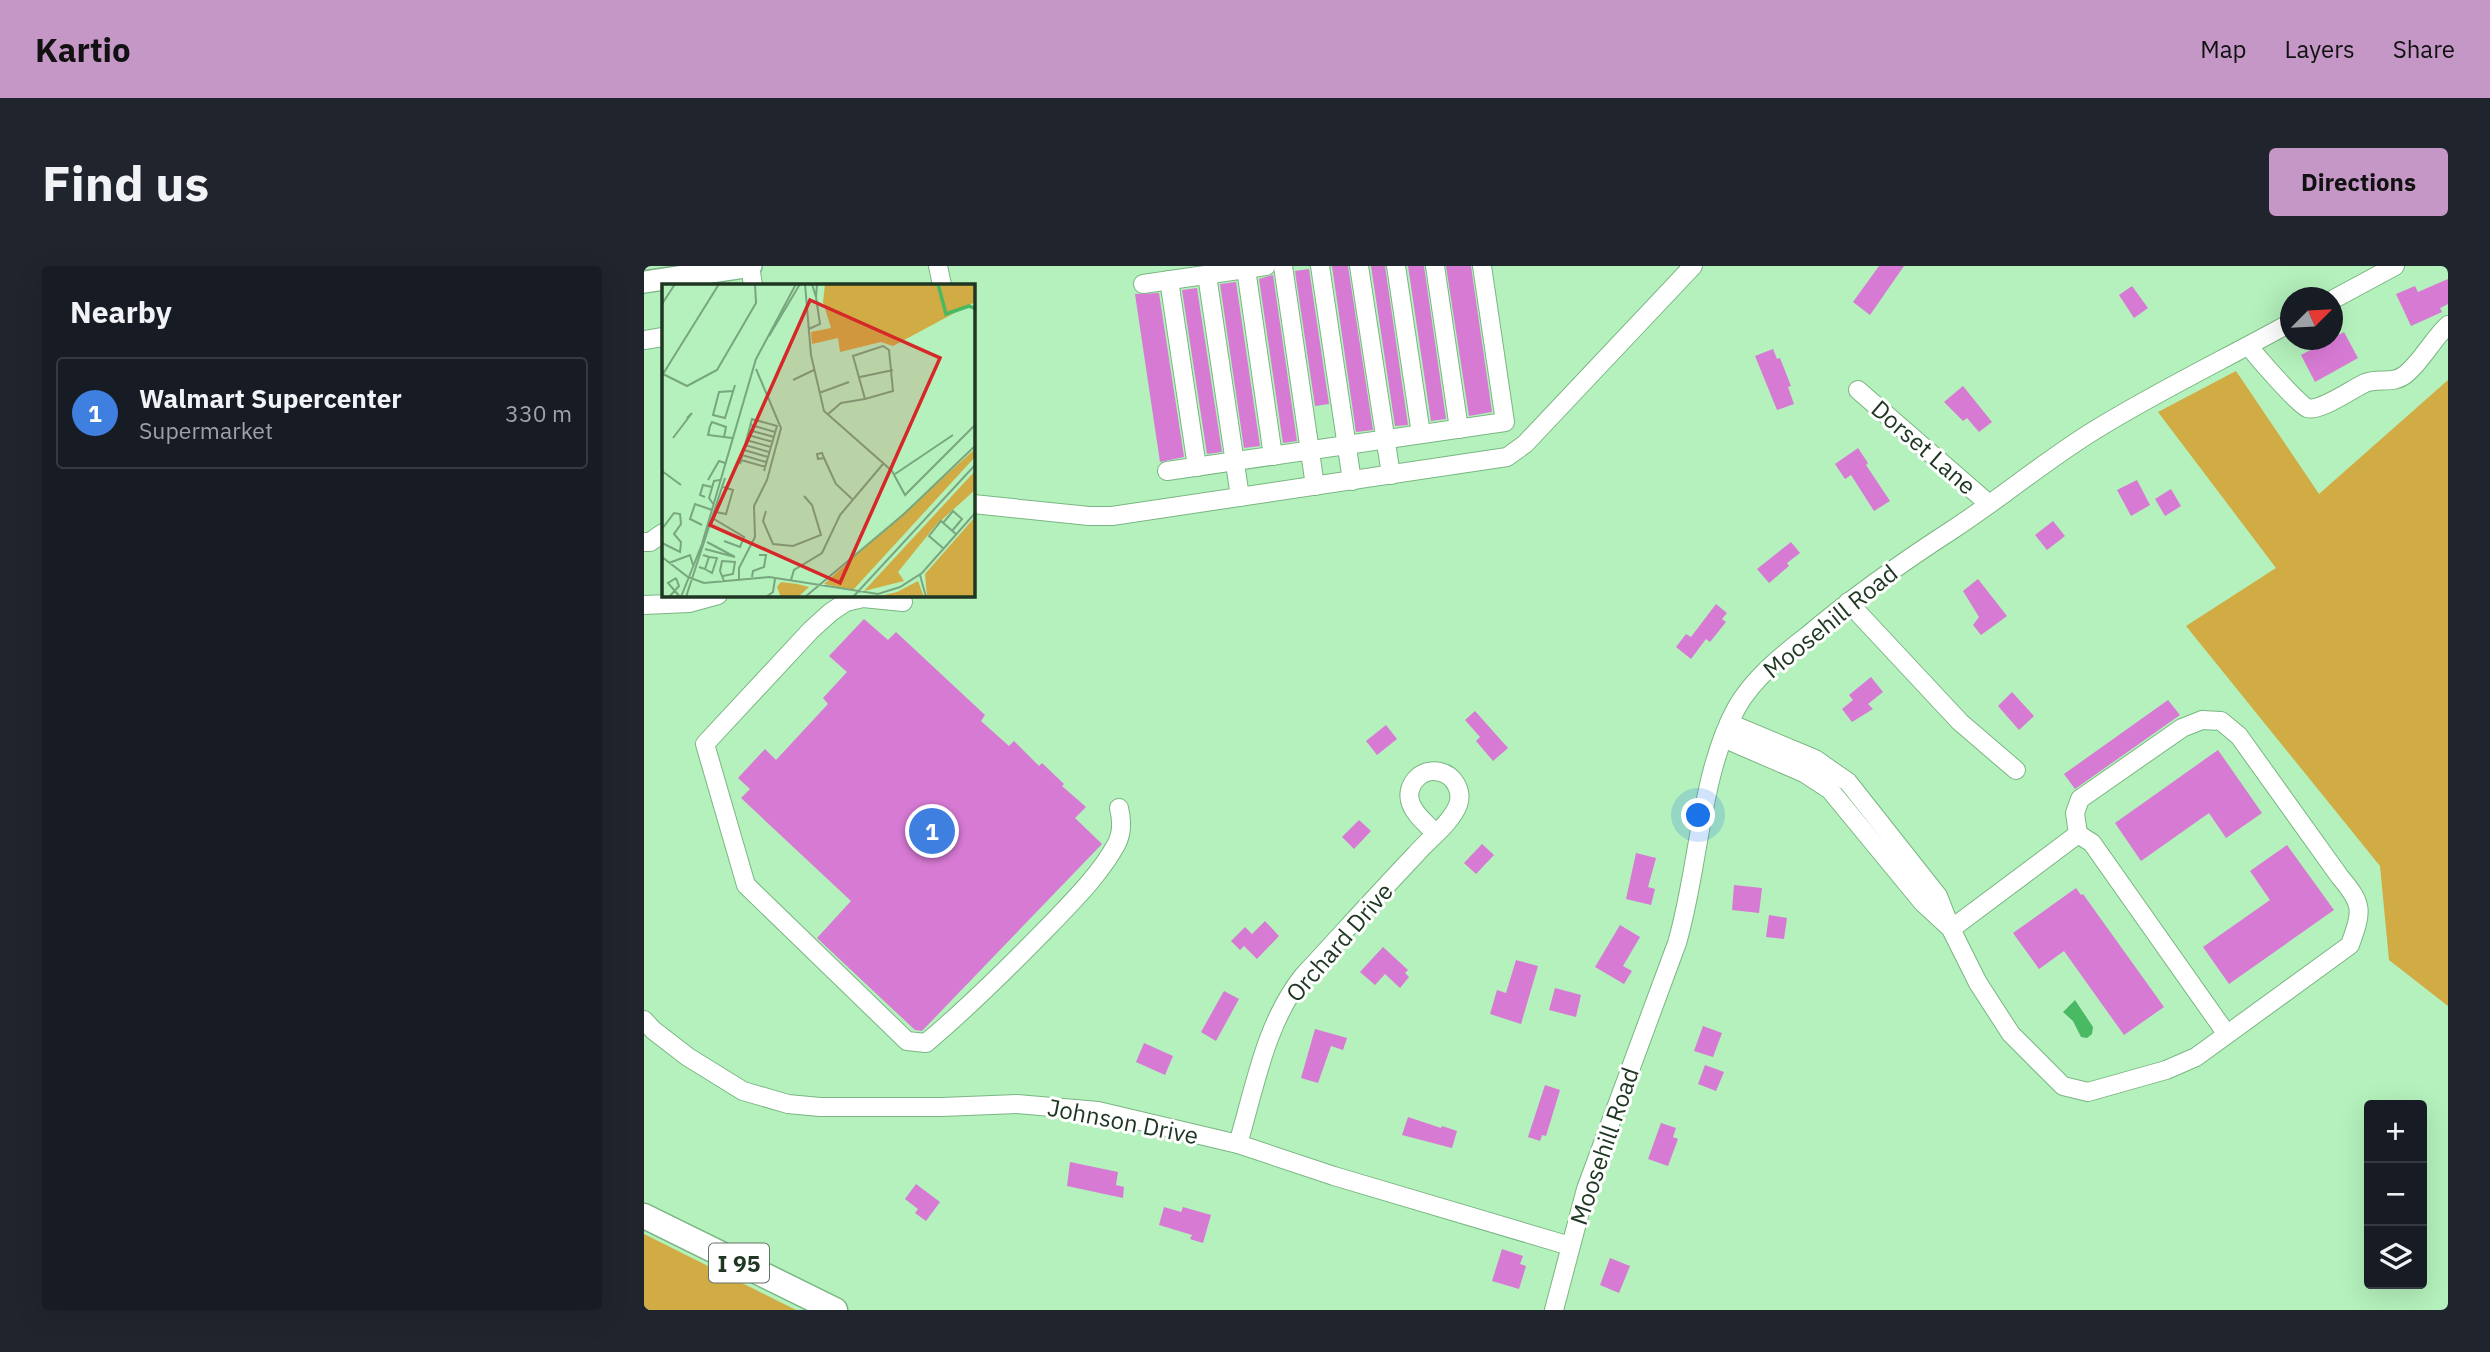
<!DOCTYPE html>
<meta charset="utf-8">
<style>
body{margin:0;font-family:"IBM Plex Sans",sans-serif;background:#20242c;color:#f1f3f6}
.controls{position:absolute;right:21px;bottom:21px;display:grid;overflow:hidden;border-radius:7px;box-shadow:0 7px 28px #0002}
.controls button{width:63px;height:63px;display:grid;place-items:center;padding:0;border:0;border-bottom:2px solid #363941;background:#171b24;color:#f1f3f6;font:35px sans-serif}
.compass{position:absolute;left:1636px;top:21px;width:63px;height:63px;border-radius:50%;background:#171b24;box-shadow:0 7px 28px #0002;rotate:66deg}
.you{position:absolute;left:1055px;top:550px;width:24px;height:24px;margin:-18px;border:5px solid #fff;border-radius:50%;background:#1a73e8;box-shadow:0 0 0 10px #1a73e833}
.badge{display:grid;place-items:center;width:46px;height:46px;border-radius:50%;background:#c497c7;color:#fff;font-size:23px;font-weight:700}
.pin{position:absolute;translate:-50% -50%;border:4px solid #fff;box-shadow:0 2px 7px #0006}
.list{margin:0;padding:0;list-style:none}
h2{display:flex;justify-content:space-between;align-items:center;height:91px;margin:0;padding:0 28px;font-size:30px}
h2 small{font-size:23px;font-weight:400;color:#9ea1a6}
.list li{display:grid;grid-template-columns:46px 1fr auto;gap:21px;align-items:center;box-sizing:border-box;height:112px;margin:0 14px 14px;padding:0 14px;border:2px solid #363941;border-radius:7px}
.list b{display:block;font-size:26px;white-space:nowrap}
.list p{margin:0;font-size:23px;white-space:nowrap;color:#9ea1a6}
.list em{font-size:23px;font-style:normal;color:#9ea1a6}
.icon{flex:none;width:38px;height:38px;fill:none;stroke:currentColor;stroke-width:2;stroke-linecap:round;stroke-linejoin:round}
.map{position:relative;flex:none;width:1804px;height:1044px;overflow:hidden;border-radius:7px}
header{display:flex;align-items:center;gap:42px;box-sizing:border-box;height:98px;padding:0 35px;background:#c497c7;color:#111}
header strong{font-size:33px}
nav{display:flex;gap:38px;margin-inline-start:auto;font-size:24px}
.intro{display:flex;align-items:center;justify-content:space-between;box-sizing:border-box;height:168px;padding:0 42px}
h1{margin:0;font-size:49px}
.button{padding:18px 32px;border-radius:7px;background:#c497c7;color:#111;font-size:24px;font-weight:700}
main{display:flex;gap:42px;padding:0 42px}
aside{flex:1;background:#171b24;border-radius:7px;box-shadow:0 7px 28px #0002}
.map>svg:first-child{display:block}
</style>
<header>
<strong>Kartio</strong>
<nav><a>Map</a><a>Layers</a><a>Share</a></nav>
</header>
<div class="intro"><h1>Find us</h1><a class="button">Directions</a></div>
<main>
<aside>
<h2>Nearby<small></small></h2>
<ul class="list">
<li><span class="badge" style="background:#3f7fe0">1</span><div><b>Walmart Supercenter</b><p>Supermarket</p></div><em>330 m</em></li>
</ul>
</aside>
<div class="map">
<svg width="1804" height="1044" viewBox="0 0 1804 1044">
<rect width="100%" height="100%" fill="#b4f1bc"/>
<g fill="#d1ab43">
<polygon points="1592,105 1675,228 1804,114 1804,740 1745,694 1736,600 1542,360 1632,302 1514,146"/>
<polygon points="0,968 152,1044 0,1044"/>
</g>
<polygon fill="#49b963" points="1431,734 1449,761 1448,768 1443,772 1437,771 1429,755 1419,746"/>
<g fill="#d77ad4">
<polygon points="688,0 704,0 729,164 712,166"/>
<polygon points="727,0 741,0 764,159 751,160"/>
<polygon points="764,0 780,0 802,153 787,155"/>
<polygon points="802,0 827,0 848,146 825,150"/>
<polygon points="1235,0 1260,0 1226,49 1209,36"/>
<polygon points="665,3 685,138 671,140 651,5"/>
<polygon points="629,9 653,175 639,177 615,13"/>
<polygon points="1804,13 1804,38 1796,42 1798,46 1767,60 1752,28 1771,20 1774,26"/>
<polygon points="592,16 616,180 600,182 576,18"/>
<polygon points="1488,20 1504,42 1490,52 1475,29"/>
<polygon points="553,22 578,186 563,188 538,24"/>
<polygon points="515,27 540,191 516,196 491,28"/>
<polygon points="1700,66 1714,92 1671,116 1657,89"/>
<polygon points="1129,83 1133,93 1136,92 1147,120 1144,121 1150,138 1133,144 1111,90"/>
<polygon points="1319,120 1348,156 1335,166 1323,152 1319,155 1300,136"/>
<polygon points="1214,182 1224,197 1222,199 1246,235 1230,245 1207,209 1201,213 1191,198"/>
<polygon points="1493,214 1506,239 1487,250 1473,224"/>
<polygon points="1527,223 1537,240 1521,250 1511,233"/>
<polygon points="1409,255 1421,270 1403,284 1391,269"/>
<polygon points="1147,276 1156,287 1143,297 1145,300 1125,317 1113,303"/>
<polygon points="1334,313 1363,350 1337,369 1329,359 1335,351 1319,325"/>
<polygon points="1072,338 1083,347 1078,353 1082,356 1066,376 1062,373 1047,393 1032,381 1042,368 1047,371"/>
<polygon points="220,353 244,374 252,366 341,449 337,455 365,480 370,475 395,500 398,497 420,518 418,520 442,541 431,552 458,578 278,765 271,764 173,672 207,635 97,532 106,523 94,512 121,483 132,494 184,438 179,432 203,406 185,390"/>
<polygon points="1227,411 1239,426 1224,438 1229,443 1208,456 1198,443 1209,434 1205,429"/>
<polygon points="1368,426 1390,450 1375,464 1354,440"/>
<polygon points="1524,434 1536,449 1431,523 1420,508"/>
<polygon points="831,445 864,482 849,495 832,475 836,471 821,454"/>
<polygon points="742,459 753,473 733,489 722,475"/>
<polygon points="1574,484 1618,547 1582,572 1565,547 1497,595 1471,557"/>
<polygon points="715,554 727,565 710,583 698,571"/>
<polygon points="838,578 850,589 832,608 820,597"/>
<polygon points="1643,579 1690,644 1585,718 1559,681 1626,634 1606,605"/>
<polygon points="992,587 1012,592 1004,621 1011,623 1007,639 982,633"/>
<polygon points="1090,619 1118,622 1115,647 1088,644"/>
<polygon points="1432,622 1437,629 1439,628 1520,741 1480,769 1420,685 1395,703 1369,667"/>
<polygon points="1125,649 1143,652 1140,673 1122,671"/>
<polygon points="621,655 635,670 613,693 600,680 596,684 587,675 601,661 608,668"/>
<polygon points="976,659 996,671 979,700 988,705 980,718 951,701"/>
<polygon points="739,681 764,704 761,707 765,711 756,722 741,708 731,719 716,706"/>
<polygon points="872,694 894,700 877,758 846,748 853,724 862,727"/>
<polygon points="911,722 937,729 932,751 905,744"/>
<polygon points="580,725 595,733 572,775 557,766"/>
<polygon points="1059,760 1078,767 1069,791 1050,785"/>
<polygon points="671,763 703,772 699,784 687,780 674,817 657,812"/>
<polygon points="500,777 529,790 521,809 492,796"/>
<polygon points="1061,799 1080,806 1072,825 1054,818"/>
<polygon points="901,819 916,824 902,870 898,869 896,875 884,871"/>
<polygon points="764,851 797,862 798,860 813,865 808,882 758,869"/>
<polygon points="1017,857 1032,862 1029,871 1034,873 1024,900 1004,893"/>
<polygon points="426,896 474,906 472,919 480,921 479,932 423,920"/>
<polygon points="272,918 296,936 282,955 271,947 274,943 261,933"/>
<polygon points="520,941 537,946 539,941 567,949 559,977 546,973 548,969 515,959"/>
<polygon points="858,983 879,990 876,998 882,1000 875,1023 848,1015"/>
<polygon points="966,992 986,1000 975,1027 956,1019"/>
</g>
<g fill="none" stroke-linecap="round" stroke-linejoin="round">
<defs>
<g id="minor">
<polyline points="106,0 109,19"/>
<polyline points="294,0 298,19"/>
<polyline points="639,0 671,220"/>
<polyline points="676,0 708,215"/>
<polyline points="715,0 747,209"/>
<polyline points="752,0 777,168"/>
<polyline points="791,0 815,163"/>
<polyline points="602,3 629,190"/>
<polyline points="563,9 596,231"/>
<polyline points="525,14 553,201"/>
<polyline points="499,18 622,0"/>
<polyline points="1688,34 1751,0"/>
<polyline points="0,74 19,71"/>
<path d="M1605,80C1611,89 1656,140 1663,142C1676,146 1708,123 1721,117C1735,111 1749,119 1762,108C1778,95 1788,74 1804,59"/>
<polyline points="1214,124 1345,238"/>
<polyline points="523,205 861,156 838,0"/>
<polyline points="329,238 445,250 468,250 863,191 881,178 1049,0"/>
<polyline points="0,276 6,276 19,267"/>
<path d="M259,336L219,332L202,336L187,346L167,364L61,478L102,619L263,775L282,777C326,740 367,699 407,658C430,634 456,608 472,579C478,568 478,554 475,542"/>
<polyline points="1204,336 1316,456 1372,504"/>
<polyline points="0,339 45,337 74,329"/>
<path d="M1558,454L1577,455L1595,470L1696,611C1720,639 1718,645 1706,679L1552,791L1522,804L1444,826L1419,820L1367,768L1334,717L1307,663L1434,568L1431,547L1436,533L1538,462Z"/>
<polyline points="1085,457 1171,493 1204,516 1294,630 1307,663"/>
<polyline points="1079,472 1160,507 1186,524 1279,637 1305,661"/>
<polyline points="1434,568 1448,577 1582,767"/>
<polyline points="0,754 9,764 44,791 99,825 144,838 176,841 298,841 373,838 454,845 594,878 690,910 926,980"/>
<path d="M594,878C611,821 621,758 659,710C697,669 734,628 772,588C785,573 807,557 814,539C819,525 810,509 796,506C777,501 760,520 767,538C771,549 783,558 791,567"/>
<path d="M910,1044L942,923L1033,677C1055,603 1056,507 1093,441C1109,413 1137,390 1163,370C1209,331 1257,297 1308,264C1357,232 1402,194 1451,164C1514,125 1581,93 1646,57"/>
</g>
<polyline id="major" points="0,16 107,0"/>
<polyline id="highway" points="0,950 191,1044"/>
</defs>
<use href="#minor" stroke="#7ab683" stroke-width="20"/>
<use href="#major" stroke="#7ab683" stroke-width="24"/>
<use href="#highway" stroke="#7ab683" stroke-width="27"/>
<use href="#minor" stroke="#fff" stroke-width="18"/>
<use href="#major" stroke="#fff" stroke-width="21"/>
<use href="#highway" stroke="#fff" stroke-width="24"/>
</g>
<g text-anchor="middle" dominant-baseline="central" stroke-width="6" stroke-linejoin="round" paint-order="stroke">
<rect fill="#fff" stroke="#627264" stroke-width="2" x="65" y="977.5" width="60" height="39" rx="5"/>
<g font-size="23" font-weight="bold" fill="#1e3622">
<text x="95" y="997">I 95</text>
</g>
<g font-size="24" fill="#1e3622" stroke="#fff">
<text transform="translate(1280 181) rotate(41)">Dorset Lane</text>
<text transform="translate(1186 355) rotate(-39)">Moosehill Road</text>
<text transform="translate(695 676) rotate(-49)">Orchard Drive</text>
<text transform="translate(479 855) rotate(11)">Johnson Drive</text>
<text transform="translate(960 880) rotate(-71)">Moosehill Road</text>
</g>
</g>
<g transform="translate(18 18)">
<rect width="313" height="313" fill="#b4f1bc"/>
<path d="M163,0H313V18L231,62L219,58L178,68L176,54L150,60L149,48L169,44L161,18ZM313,165V173L191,306L162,300ZM313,187V206L274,241L236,288L242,297L202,307ZM313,233V313H265L263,290ZM256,297L262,313H214L235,308ZM119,298L135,300L147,303L136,313H119L115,303Z" fill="#d1ab43"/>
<path fill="none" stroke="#49b963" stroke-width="3.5" d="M276,0L284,30L307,22L314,25"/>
<path fill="none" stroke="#78a67e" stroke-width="2" d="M143,0L149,71L162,127L230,187L243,211L314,140M150,0L154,13L155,0M0,20L13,0M147,45L158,40L154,13M107,52L138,0M221,62L227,66L231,107L203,115L191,72ZM1,90L25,102L55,86L94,19L93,0M1,90L57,0M198,93L231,86M131,96L152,86M71,107L57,108L51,131L63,134L73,101M157,109L187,98M165,131L179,119L203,115M89,141L113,148M48,142L46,151L70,154M48,142L50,138L64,143L62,153M87,146L112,153M86,151L111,158M11,154L30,129L25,134M84,156L109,163M83,161L107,168M82,166L106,173M80,171L104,178M162,174L156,175L155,170L160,169L162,174L173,198L174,200L190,215M79,176L104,183M78,180L90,135L115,142L102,187M0,187L19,201M233,190L291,151M46,196L57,177L63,179M43,213L38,211L41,201L50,203M52,221L47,214L52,197L58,196M104,227L101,237L111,260L131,262L159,251L150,221L142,212M54,228L64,230L71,206L61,203M52,235L82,253L78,263L62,257M281,239L291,227L300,235L290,247M40,241L28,235L33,220L50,226M0,245L12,229L18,230L19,240L12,250L19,258L18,268L0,259M45,258L73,273M281,264L267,252L279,237L295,251M43,265L73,273M0,273L26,293L42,299L107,293L216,310L238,303L260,289L314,228M7,279L28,271L31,281M37,283L43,285L47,273L41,271M43,285L50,289L55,274L47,273M258,291L264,313M61,292L71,290L73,278L60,277L58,287L62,297M90,293L91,287L102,283L104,271H97M14,294L6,299L18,313M77,295V284L93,253L92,222L105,196L119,144L94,85M129,296L132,286L160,269L178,231L221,180M7,313L17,302L14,294M19,313L40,260L94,75L134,0M24,313L63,194M104,313L111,308L113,295M143,313L242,230L314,161M191,313L314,180"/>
<path fill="#d62828" fill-opacity="0.15" stroke="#d62828" stroke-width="3.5" d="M148,16L278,74L178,299L48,241Z"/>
<rect width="313" height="313" fill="none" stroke="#1e3622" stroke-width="3.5"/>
</g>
</svg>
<div class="controls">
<button>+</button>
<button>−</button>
<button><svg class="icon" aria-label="layers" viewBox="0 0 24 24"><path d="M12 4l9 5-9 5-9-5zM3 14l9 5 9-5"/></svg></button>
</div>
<svg class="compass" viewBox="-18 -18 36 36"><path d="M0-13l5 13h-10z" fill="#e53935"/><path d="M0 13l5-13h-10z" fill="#9ea1a6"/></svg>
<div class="you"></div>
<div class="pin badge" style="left:288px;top:565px;background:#3f7fe0">1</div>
</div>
</main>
